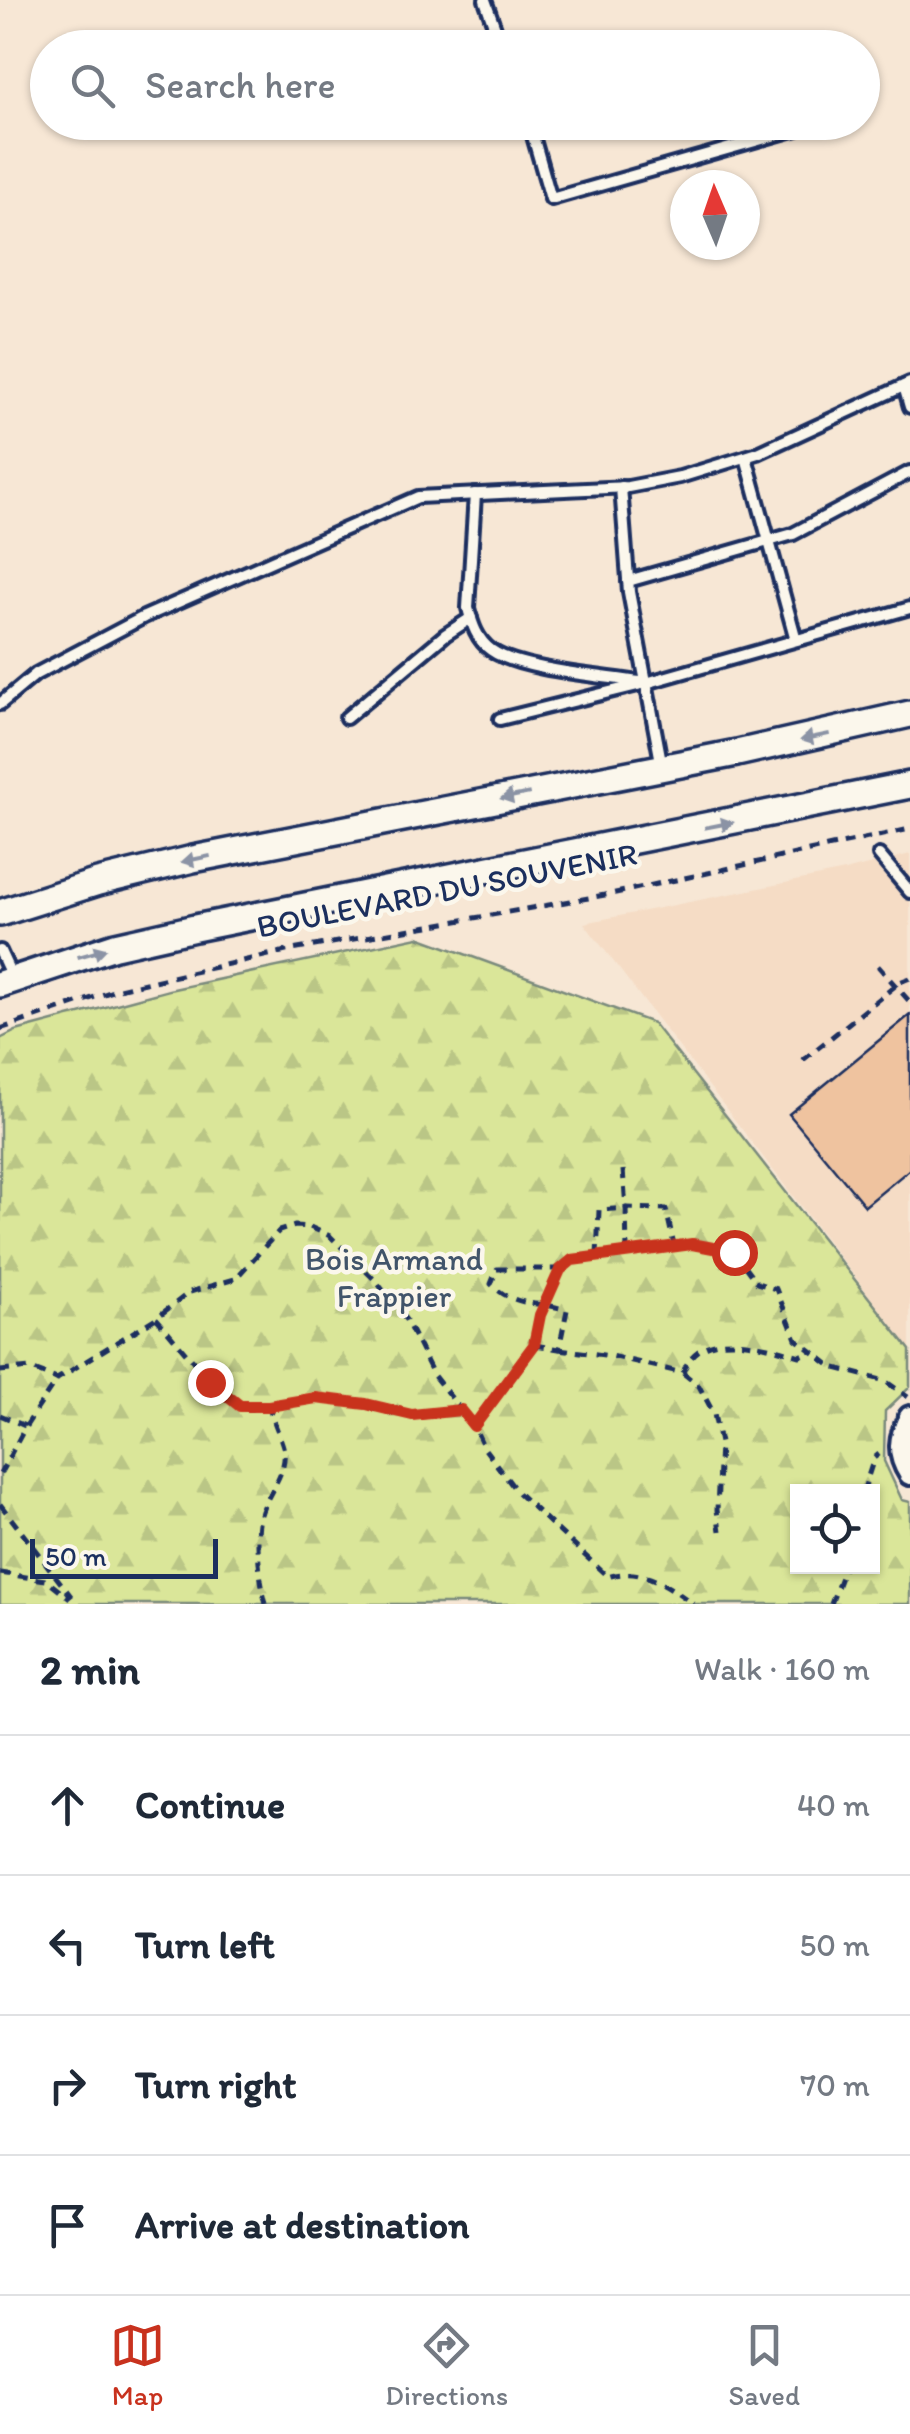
<!DOCTYPE html>
<meta charset="utf-8">
<style>
body{margin:0;font-family:Itim,sans-serif;background:#f2f2f3;color:#1f2937}
.controls{position:absolute;right:30px;bottom:30px;display:grid;overflow:hidden;border-radius:0px;box-shadow:0 2px 8px #0004}
.controls button{width:90px;height:90px;display:grid;place-items:center;padding:0;border:0;border-bottom:2px solid #e0e1e3;background:#fff;color:#1f2937;font:50px sans-serif}
.compass{position:absolute;left:670px;top:170px;width:90px;height:90px;border-radius:50%;background:#fff;box-shadow:0 2px 8px #0004;rotate:358deg}
.scale{position:absolute;left:30px;bottom:25px;width:188px;box-sizing:border-box;padding-left:10px;border:5px solid #1b2f5e;border-top:0;font-size:28px;line-height:35px;white-space:nowrap;color:#1b2f5e;-webkit-text-stroke:8px #fbf7ec;paint-order:stroke}
.stop{position:absolute;width:30px;height:30px;margin:-22px;border:8px solid #c8321e;border-radius:50%;background:#fff}
.stop.end{background:#c8321e;border-color:#fff;box-shadow:0 2px 10px #0008}
.list{margin:0;padding:0;list-style:none}
h2{display:flex;justify-content:space-between;align-items:center;height:130px;margin:0;padding:0 40px;font-size:42px}
h2 small{font-size:32px;font-weight:400;color:#747a83}
.list li{display:grid;grid-template-columns:65px 1fr auto;gap:30px;align-items:center;box-sizing:border-box;height:140px;padding:0 40px;border-top:2px solid #e0e1e3}
.list b{display:block;font-size:38px;white-space:nowrap}
.list em{font-size:32px;font-style:normal;color:#747a83}
.icon{flex:none;width:55px;height:55px;fill:none;stroke:currentColor;stroke-width:2;stroke-linecap:round;stroke-linejoin:round}
.map{position:relative;flex:none;width:910px;height:1604px;overflow:hidden}
.search{position:absolute;background:#fff;box-shadow:0 2px 8px #0004;left:30px;right:30px;top:30px;height:110px;display:flex;align-items:center;gap:25px;box-sizing:border-box;padding:0 35px;border-radius:55px;color:#747a83;font-size:38px}
.sheet{height:690px;background:#fff}
nav{display:flex;justify-content:space-around;align-items:center;box-sizing:border-box;height:140px;border-top:2px solid #e0e1e3;background:#fff;font-size:28px;color:#747a83}
nav a{display:grid;justify-items:center;gap:5px}
nav .on{color:#c8321e}
.map>svg:first-child{display:block}
</style>
<div class="map">
<svg width="910" height="1604" viewBox="0 0 910 1604">
<defs>
<pattern id="forest-firs" width="22" height="20" patternUnits="userSpaceOnUse" patternTransform="scale(2.5)"><rect width="22" height="20" fill="#dae699"/><path d="M5 1l3.5 6h-7zM16 11l3.5 6h-7z" fill="#bac686"/></pattern>
</defs>
<rect width="100%" height="100%" fill="#f7e7d5"/>
<filter id="ink" filterUnits="userSpaceOnUse"><feTurbulence type="fractalNoise" baseFrequency=".01" numOctaves="2"/><feDisplacementMap in="SourceGraphic" scale="20" xChannelSelector="R" yChannelSelector="G"/><feConvolveMatrix kernelMatrix="1 2 1 2 8 2 1 2 1" color-interpolation-filters="sRGB"/></filter>
<g filter="url(#ink)">
<polygon fill="#f5dcc5" points="910,854 910,1349 584,923 845,871"/>
<path fill="url(#forest-firs)" stroke="#7a8a7c" stroke-width="2.5" fill-rule="evenodd" d="M418,937L653,1023L910,1350V1387L885,1411L884,1461L902,1500L910,1502V1604H0V1039L16,1031L169,990ZM798,1492H872V1566H798Z"/>
<polygon fill="#efc39f" stroke="#1b2f5e" stroke-width="2.5" points="910,1015 910,1169 865,1206 789,1114"/>
<g fill="none" stroke-linecap="round" stroke-linejoin="round">
<defs>
<g id="service">
<polyline points="485,0 502,48"/>
<polyline points="529,122 551,199 797,129"/>
<polyline points="904,386 910,407"/>
<polyline points="746,457 796,640"/>
<polyline points="621,487 629,592 662,767"/>
<path d="M475,494L468,608C472,624 477,640 491,650C518,670 603,676 640,682"/>
<polyline points="628,581 793,534 910,472"/>
<polyline points="0,704 36,674 144,617 418,497 628,487 680,477 758,453 910,383"/>
<polyline points="346,718 445,635 471,618"/>
<polyline points="500,719 646,683 910,608"/>
<polyline points="879,855 910,892"/>
<polyline points="0,951 12,977"/>
</g>
<path id="minor" d="M910,1417C899,1438 897,1454 910,1474"/>
<g id="tertiary">
<polyline points="0,913 98,882 193,859 737,753 910,714"/>
<polyline points="0,984 115,946 195,928 910,785"/>
</g>
</defs>
<use href="#service" stroke="#1b2f5e" stroke-width="18"/>
<use href="#minor" stroke="#1b2f5e" stroke-width="28"/>
<use href="#tertiary" stroke="#1b2f5e" stroke-width="32"/>
<g stroke="#1b2f5e" stroke-width="5" stroke-dasharray="10 8" stroke-linecap="butt">
<polyline points="878,966 910,1002"/>
<polyline points="0,1029 119,989 286,951 611,894 910,829"/>
<polyline points="803,1060 900,982 910,978"/>
<polyline points="623,1170 626,1208 666,1209 674,1245"/>
<polyline points="597,1256 599,1210 626,1208 627,1250"/>
<path d="M156,1318C173,1336 223,1401 241,1407C261,1413 295,1398 317,1398C350,1398 385,1414 415,1415C430,1415 446,1412 461,1411"/>
<path d="M535,1345L559,1349L567,1310C536,1300 517,1309 491,1284L497,1269H560"/>
<polyline points="559,1349 611,1356 683,1373 699,1386 714,1414 720,1443 717,1510 720,1531"/>
<polyline points="0,1371 29,1368 57,1379"/>
<path d="M683,1373C699,1324 763,1345 800,1356L812,1351"/>
<polyline points="0,1415 25,1426"/>
<polyline points="474,1426 534,1345 540,1315 560,1269 572,1261 691,1243 734,1252 757,1283 776,1289 796,1339 832,1367 885,1381 908,1397"/>
<path d="M0,1474L26,1426L57,1379L156,1318L190,1292L235,1279L279,1231L295,1226L310,1227L330,1236L376,1281L406,1320L434,1376L474,1426L484,1448L518,1493L608,1577C640,1566 668,1585 693,1604"/>
<polyline points="863,1492 874,1458 879,1454"/>
<polyline points="0,1504 77,1604"/>
<polyline points="0,1573 46,1580 70,1599"/>
<path d="M266,1604C260,1584 255,1538 260,1518C265,1496 287,1474 284,1451C283,1442 272,1419 269,1406"/>
<polyline points="831,1604 845,1566"/>
</g>
<use href="#service" stroke="#fbf7ec" stroke-width="10"/>
<use href="#minor" stroke="#fbf7ec" stroke-width="20"/>
<use href="#tertiary" stroke="#fbf7ec" stroke-width="25"/>
</g>
<defs><path id="oneway-solid" d="M-6-.8H1V-3.2L6.5 0L1 3.2V.8H-6Z" transform="scale(2.5)"/></defs>
<g fill="#8b93a5">
<use href="#oneway-solid" transform="translate(815 737) rotate(168)"/>
<use href="#oneway-solid" transform="translate(515 796) rotate(169)"/>
<use href="#oneway-solid" transform="translate(719 825) rotate(-11)"/>
<use href="#oneway-solid" transform="translate(196 859) rotate(168)"/>
<use href="#oneway-solid" transform="translate(92 953) rotate(-16)"/>
</g>
</g>
<g fill="none" stroke-linecap="round" stroke-linejoin="round" filter="url(#ink)">
<polyline stroke="#c8321e" stroke-width="12" points="210,1382 240,1406 269,1406 316,1398 366,1404 412,1415 461,1410 474,1426 534,1345 540,1315 560,1270 572,1260 692,1244 734,1252"/>
</g>
<g text-anchor="middle" dominant-baseline="central" stroke-width="9" stroke-linejoin="round" paint-order="stroke">
<g font-size="32" fill="#1b2f5e" stroke="#fbf7ec">
<text transform="translate(447 890) rotate(-11)">BOULEVARD DU SOUVENIR</text>
</g>
<g font-size="32" fill="#41546a" stroke="#fbf7ec">
<text x="394" y="1259">Bois Armand<tspan x="394" dy="37">Frappier</tspan></text>
</g>
</g>
</svg>
<div class="controls">
<button><svg class="icon" aria-label="locate" viewBox="0 0 24 24"><circle cx="12" cy="12" r="6"/><path d="M12 2v4M12 18v4M2 12h4M18 12h4"/></svg></button>
</div>
<svg class="compass" viewBox="-18 -18 36 36"><path d="M0-13l5 13h-10z" fill="#e53935"/><path d="M0 13l5-13h-10z" fill="#747a83"/></svg>
<div class="scale">50 m</div>
<div class="stop" style="left:734px;top:1252px"></div>
<div class="stop end" style="left:210px;top:1382px"></div>
<div class="search"><svg class="icon" aria-label="search" viewBox="0 0 24 24"><circle cx="10" cy="10" r="6"/><path d="M15 15l6 6"/></svg>Search here</div>
</div>
<section class="sheet">
<h2>2 min<small>Walk · 160 m</small></h2>
<ul class="list">
<li><svg class="icon" aria-label="ahead" viewBox="0 0 24 24"><path d="M12 20V5M6 11l6-6 6 6"/></svg><div><b>Continue</b></div><em>40 m</em></li>
<li><svg class="icon" aria-label="left" viewBox="0 0 24 24"><path d="M17 20v-9H6M10 6l-5 5 5 5"/></svg><div><b>Turn left</b></div><em>50 m</em></li>
<li><svg class="icon" aria-label="right" viewBox="0 0 24 24"><path d="M7 20v-9h11M14 6l5 5-5 5"/></svg><div><b>Turn right</b></div><em>70 m</em></li>
<li><svg class="icon" aria-label="arrive" viewBox="0 0 24 24"><path d="M6 21V4h12l-3 4 3 4H6"/></svg><div><b>Arrive at destination</b></div></li>
</ul>
</section>
<nav>
<a class="on"><svg class="icon" aria-label="map" viewBox="0 0 24 24"><path d="M3 6l6-2 6 2 6-2v14l-6 2-6-2-6 2zM9 4v14M15 6v14"/></svg>Map</a>
<a><svg class="icon" aria-label="directions" viewBox="0 0 24 24"><path d="M12 3l9 9-9 9-9-9zM9 14v-3h6M13 9l2 2-2 2"/></svg>Directions</a>
<a><svg class="icon" aria-label="saved" viewBox="0 0 24 24"><path d="M7 4h10v16l-5-4-5 4z"/></svg>Saved</a>
</nav>
